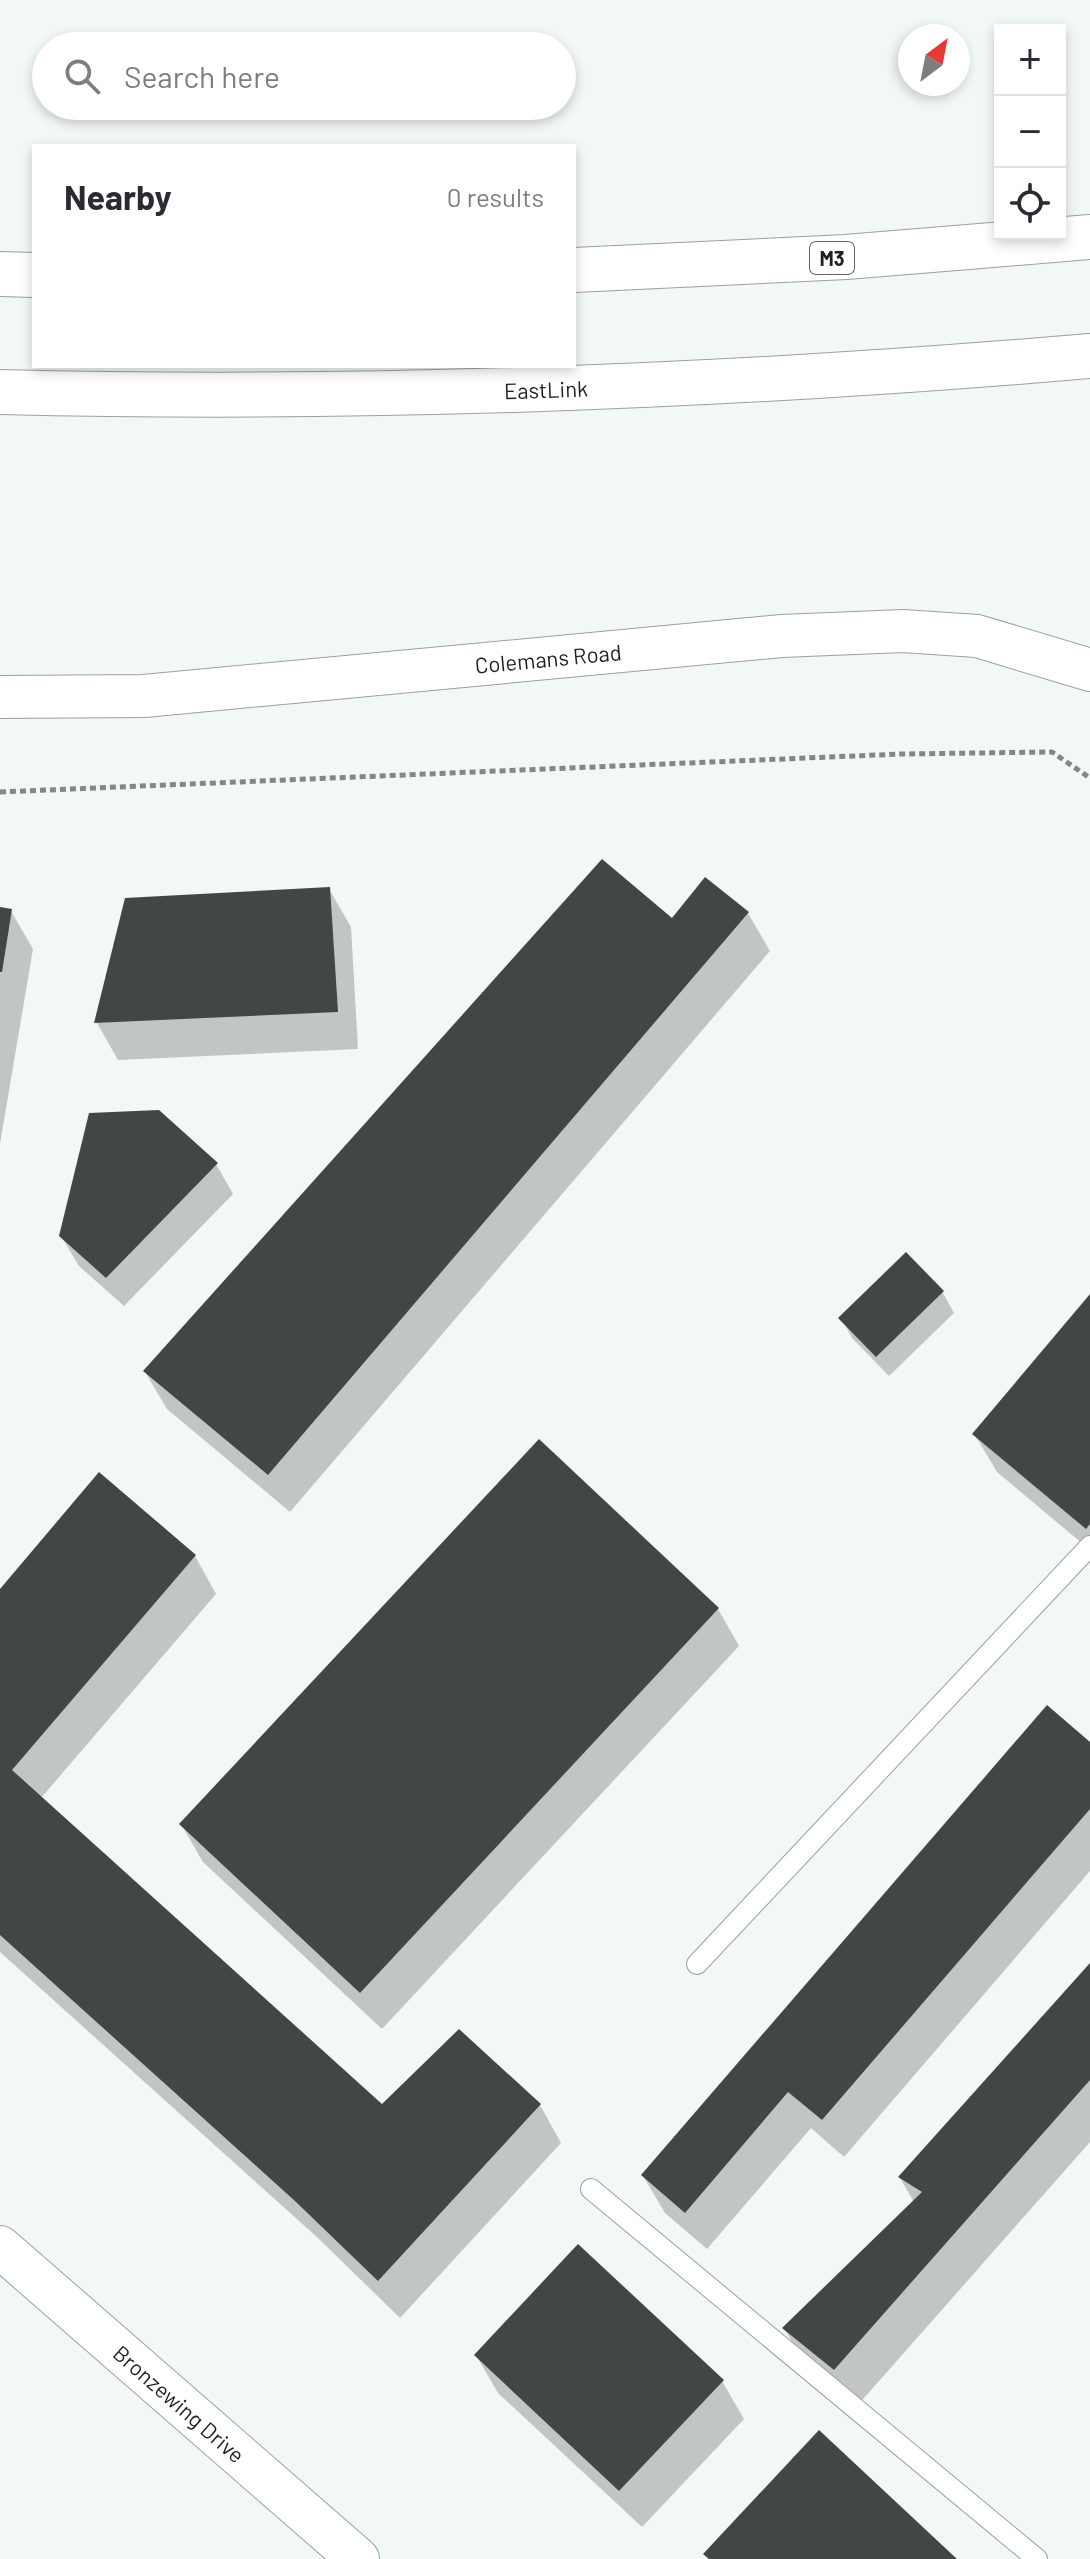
<!DOCTYPE html>
<meta charset="utf-8">
<style>
body{margin:0;font-family:Barlow,sans-serif;background:#f7f7f7;color:#2b2b33}
.controls{position:absolute;right:24px;top:24px;display:grid;overflow:hidden;border-radius:0px;box-shadow:0 4px 12px #0003}
.controls button{width:72px;height:72px;display:grid;place-items:center;padding:0;border:0;border-bottom:2px solid #e1e1e2;background:#fff;color:#2b2b33;font:40px sans-serif}
.compass{position:absolute;left:898px;top:24px;width:72px;height:72px;border-radius:50%;background:#fff;box-shadow:0 4px 12px #0003;rotate:32deg}
.list{margin:0;padding:0;list-style:none}
h2{display:flex;justify-content:space-between;align-items:center;height:104px;margin:0;padding:0 32px;font-size:34px}
h2 small{font-size:26px;font-weight:400;color:#7c7c81}
.icon{flex:none;width:44px;height:44px;fill:none;stroke:currentColor;stroke-width:2;stroke-linecap:round;stroke-linejoin:round}
.map{position:relative;flex:none;width:1090px;height:2559px;overflow:hidden}
.search{position:absolute;background:#fff;box-shadow:0 4px 12px #0003;left:32px;top:32px;width:544px;height:88px;display:flex;align-items:center;gap:20px;box-sizing:border-box;padding:0 28px;border-radius:44px;color:#7c7c81;font-size:30px}
.panel{position:absolute;background:#fff;box-shadow:0 4px 12px #0003;left:32px;top:144px;width:544px;height:224px;border-radius:0px}
.map>svg:first-child{display:block}
</style>
<div class="map">
<svg width="1090" height="2559" viewBox="0 0 1090 2559">
<rect width="100%" height="100%" fill="#f2f8f3"/>
<g fill="#0003">
<polygon points="329,889 351,927 358,1049 118,1060 97,1023"/>
<polygon points="0,909 11,911 33,949 0,1144"/>
<polygon points="748,913 770,951 290,1512 167,1409 145,1372 672,921"/>
<polygon points="216,1164 233,1194 124,1306 79,1266 61,1236"/>
<polygon points="906,1255 943,1293 954,1313 889,1376 852,1338 841,1318"/>
<polygon points="1090,1297 1090,1550 997,1472 975,1435"/>
<polygon points="195,1556 216,1594 41,1798 382,2107 540,2105 561,2143 400,2318 318,2238 0,1952 0,1592"/>
<polygon points="718,1609 739,1646 382,2029 203,1862 181,1824"/>
<polygon points="1090,1745 1090,1871 844,2157 811,2128 707,2249 665,2213 643,2176"/>
<polygon points="1090,1966 1090,2142 857,2406 806,2366 784,2328 914,2202 900,2178"/>
<polygon points="476,2355 722,2381 744,2419 642,2527 498,2393"/>
</g>
<g fill="#434744">
<polygon points="602,859 672,918 705,877 749,912 268,1475 143,1371"/>
<polygon points="330,887 338,1012 94,1023 125,898"/>
<polygon points="0,907 12,909 2,972 0,972"/>
<polygon points="159,1110 218,1163 106,1278 59,1236 89,1113"/>
<polygon points="906,1252 944,1291 876,1357 838,1318"/>
<polygon points="1090,1294 1090,1524 1086,1529 972,1434"/>
<polygon points="539,1439 719,1608 360,1993 179,1824"/>
<polygon points="99,1472 196,1555 12,1770 382,2104 459,2029 541,2104 378,2281 295,2201 0,1935 0,1589"/>
<polygon points="1047,1705 1090,1742 1090,1809 822,2120 788,2092 685,2213 641,2175"/>
<polygon points="1090,1963 1090,2080 834,2370 782,2328 922,2192 898,2177"/>
<polygon points="578,2244 724,2380 619,2491 474,2355"/>
<polygon points="819,2430 957,2559 709,2559 703,2554"/>
</g>
<g fill="none" stroke-linecap="round" stroke-linejoin="round">
<defs>
<g id="service">
<polyline points="697,1964 1090,1546"/>
<polyline points="591,2189 1037,2559"/>
</g>
<g id="minor">
<path id="s1" d="M0,697L144,696L782,636L903,631L977,636L1090,670"/>
<path id="s2" d="M0,2247L358,2559"/>
</g>
<g id="motorway">
<polyline points="574,270 846,257 1090,237"/>
<polyline points="0,274 34,275"/>
<path id="s3" d="M0,392C364,401 727,387 1090,356"/>
</g>
</defs>
<use href="#service" stroke="#9ca19d" stroke-width="22"/>
<use href="#minor" stroke="#9ca19d" stroke-width="44"/>
<use href="#motorway" stroke="#9ca19d" stroke-width="46"/>
<polyline stroke="#848885" stroke-width="5" stroke-dasharray="6 4" stroke-linecap="butt" points="0,792 901,754 1052,752 1090,778"/>
<use href="#service" stroke="#fff" stroke-width="20"/>
<use href="#minor" stroke="#fff" stroke-width="42"/>
<use href="#motorway" stroke="#fff" stroke-width="44"/>
</g>
<g text-anchor="middle" dominant-baseline="central" stroke-width="8" stroke-linejoin="round" paint-order="stroke">
<rect fill="#fff" stroke="#626463" stroke-width="2" x="810" y="242" width="44" height="32" rx="6"/>
<g font-size="20" font-weight="bold" fill="#1f2120">
<text x="832" y="258">M3</text>
</g>
<g font-size="22" fill="#1f2120" stroke="#fff">
<text stroke="none"><textPath href="#s3" startOffset="546">EastLink</textPath></text>
<text stroke="none"><textPath href="#s1" startOffset="550">Colemans Road</textPath></text>
<text stroke="none"><textPath href="#s2" startOffset="238">Bronzewing Drive</textPath></text>
</g>
</g>
</svg>
<div class="controls">
<button>+</button>
<button>−</button>
<button><svg class="icon" aria-label="locate" viewBox="0 0 24 24"><circle cx="12" cy="12" r="6"/><path d="M12 2v4M12 18v4M2 12h4M18 12h4"/></svg></button>
</div>
<svg class="compass" viewBox="-18 -18 36 36"><path d="M0-13l5 13h-10z" fill="#e53935"/><path d="M0 13l5-13h-10z" fill="#7c7c81"/></svg>
<div class="search"><svg class="icon" aria-label="search" viewBox="0 0 24 24"><circle cx="10" cy="10" r="6"/><path d="M15 15l6 6"/></svg>Search here</div>
<section class="panel">
<h2>Nearby<small>0 results</small></h2>
<ul class="list">
</ul>
</section>
</div>
